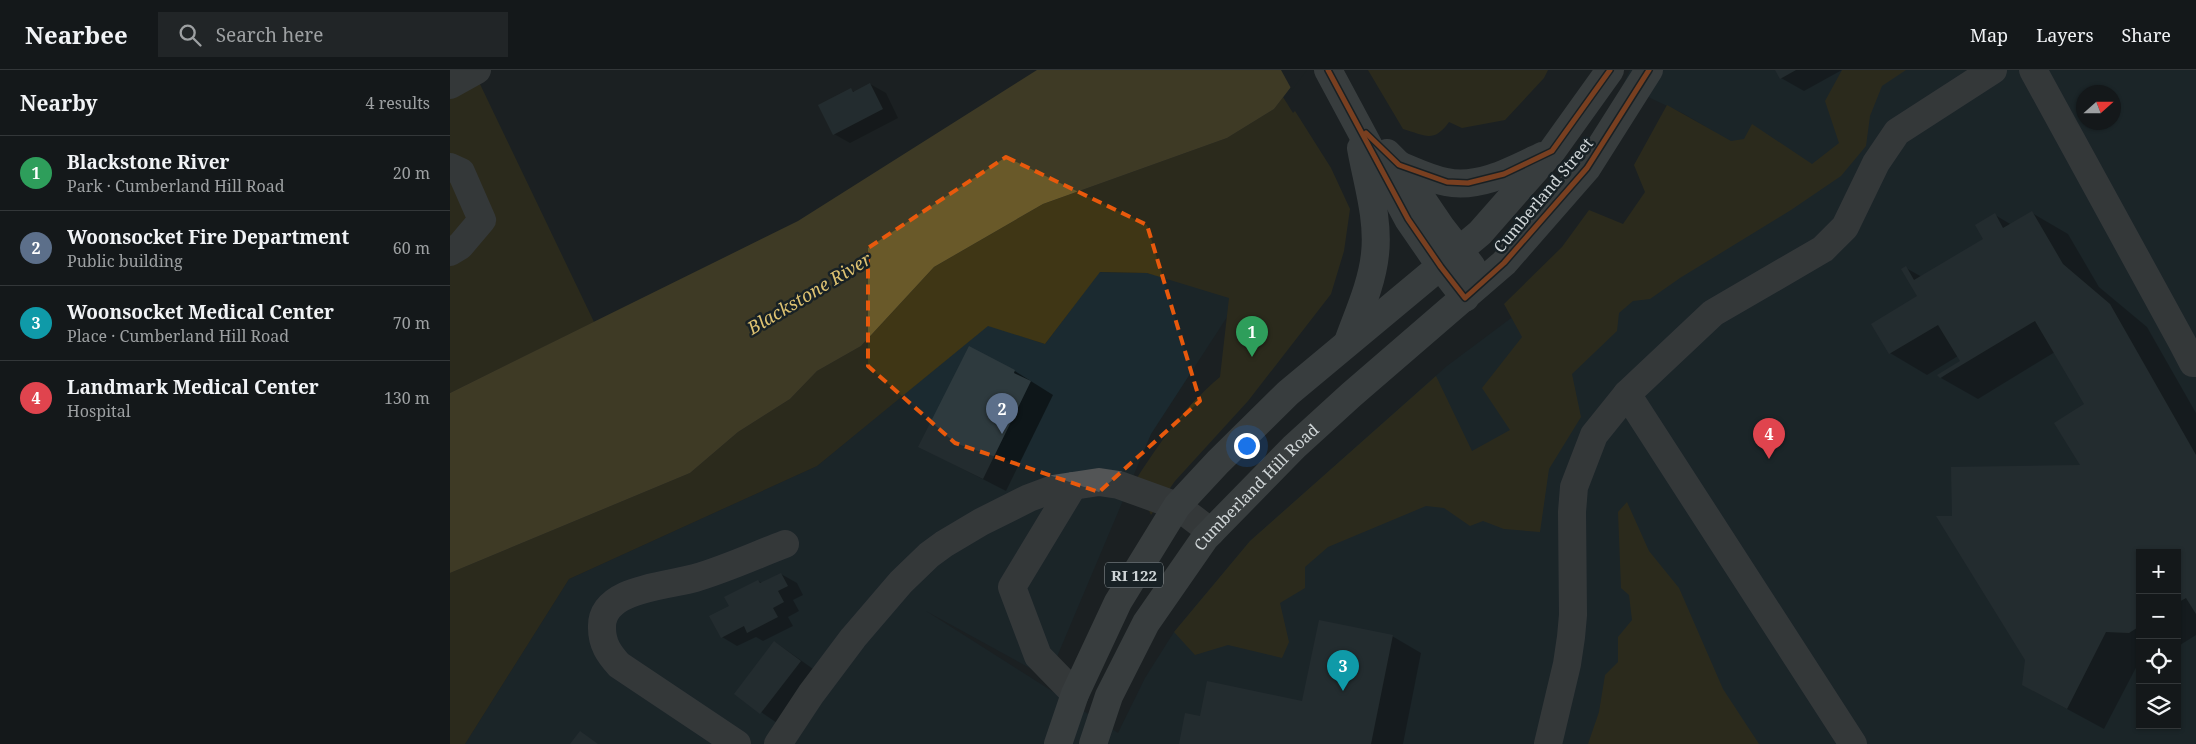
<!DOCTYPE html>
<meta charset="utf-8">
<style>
body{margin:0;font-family:"Noto Serif",serif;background:#212527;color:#f1f3f6}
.controls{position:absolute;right:15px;bottom:15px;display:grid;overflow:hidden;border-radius:0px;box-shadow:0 1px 4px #0004}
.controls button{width:45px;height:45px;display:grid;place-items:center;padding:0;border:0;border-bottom:1px solid #333739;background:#14181a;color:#f1f3f6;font:25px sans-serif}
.compass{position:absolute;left:1626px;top:15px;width:45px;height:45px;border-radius:50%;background:#14181a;box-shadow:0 1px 4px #0004;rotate:69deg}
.you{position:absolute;left:796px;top:375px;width:18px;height:18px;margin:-12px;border:4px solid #fff;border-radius:50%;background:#1a73e8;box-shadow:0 0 0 8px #1a73e833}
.badge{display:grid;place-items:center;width:32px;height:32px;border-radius:50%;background:#909698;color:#fff;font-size:16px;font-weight:700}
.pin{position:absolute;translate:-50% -41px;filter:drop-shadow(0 1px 2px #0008)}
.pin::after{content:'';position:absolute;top:26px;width:18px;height:15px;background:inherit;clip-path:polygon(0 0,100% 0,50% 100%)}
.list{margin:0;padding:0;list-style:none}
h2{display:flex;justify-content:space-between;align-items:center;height:65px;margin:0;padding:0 20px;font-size:21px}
h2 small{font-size:16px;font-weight:400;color:#9da0a2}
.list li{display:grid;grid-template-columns:32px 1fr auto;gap:15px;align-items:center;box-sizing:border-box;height:75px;padding:0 20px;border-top:1px solid #333739}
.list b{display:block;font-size:19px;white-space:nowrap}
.list p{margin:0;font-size:16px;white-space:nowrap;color:#9da0a2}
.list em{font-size:16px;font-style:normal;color:#9da0a2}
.icon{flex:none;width:28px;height:28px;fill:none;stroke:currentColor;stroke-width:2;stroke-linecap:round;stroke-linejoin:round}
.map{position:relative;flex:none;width:1746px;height:674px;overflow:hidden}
header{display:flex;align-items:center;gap:30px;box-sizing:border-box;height:70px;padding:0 25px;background:#14181a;border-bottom:1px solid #333739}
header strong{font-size:24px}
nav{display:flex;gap:28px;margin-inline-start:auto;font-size:18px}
.search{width:350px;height:45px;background:#212527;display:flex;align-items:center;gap:12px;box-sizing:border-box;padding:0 18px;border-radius:0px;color:#9da0a2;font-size:19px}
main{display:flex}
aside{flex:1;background:#14181a}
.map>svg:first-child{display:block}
</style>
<header>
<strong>Nearbee</strong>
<div class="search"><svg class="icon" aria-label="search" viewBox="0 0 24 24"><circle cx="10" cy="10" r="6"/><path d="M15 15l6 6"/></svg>Search here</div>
<nav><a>Map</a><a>Layers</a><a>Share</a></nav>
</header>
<main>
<aside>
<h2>Nearby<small>4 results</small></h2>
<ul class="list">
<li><span class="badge" style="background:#2e9e5b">1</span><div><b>Blackstone River</b><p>Park · Cumberland Hill Road</p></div><em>20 m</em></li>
<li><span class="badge" style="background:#5c6f8a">2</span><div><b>Woonsocket Fire Department</b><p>Public building</p></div><em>60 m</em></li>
<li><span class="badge" style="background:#0f9aa8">3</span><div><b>Woonsocket Medical Center</b><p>Place · Cumberland Hill Road</p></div><em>70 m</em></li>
<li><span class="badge" style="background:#e0444e">4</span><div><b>Landmark Medical Center</b><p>Hospital</p></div><em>130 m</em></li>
</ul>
</aside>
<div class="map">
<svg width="1746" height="674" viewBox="0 0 1746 674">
<rect width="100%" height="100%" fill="#1b2022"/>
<path fill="#1b2a30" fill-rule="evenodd" d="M1180,0H1746V674H15L119,509L367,396L538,255L595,274L649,202L697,203L792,224L701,364L598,608L476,541L668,663L695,608L724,562L800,471L997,296L1112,210L1230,208L1261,60L1234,44L1173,15ZM1634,22H1664V52H1634ZM1690,483H1727V655H1690Z"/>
<g fill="#3f3615">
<path d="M918,0H1098L1094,8L1055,50L1012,58L999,52C983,74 975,65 953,59Z"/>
<polygon points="1392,0 1456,0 1432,16 1420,46 1416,76 1391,106 1341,140 1230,208 1200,229 1183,231 1169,243 1167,261 1122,304 1131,347 1099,399 1090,462 1054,459 1033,451 1020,456 994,438 976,436 878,477 855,497 855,518 830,533 839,572 832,588 778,575 745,585 724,562 800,471 986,306 1022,381 1060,360 1032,318 1072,267 1054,234 1112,177 1139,140 1173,154 1195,122 1184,95 1217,35 1281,71 1294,69 1302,54 1362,94 1389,73 1375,31"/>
<polygon points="28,10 144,252 0,323 0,26"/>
<path d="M833,27L843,43L845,41L881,98L900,139L894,181L881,224L798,331L725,411L701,445L685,411C711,371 733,338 770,307L779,228L697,203L650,202L595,274L538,256L367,396L119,509L15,674H0V503L240,403L288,362L340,329L367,301L411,276L484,197L593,134L777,68L824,39Z"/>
<polygon points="1177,432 1199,481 1229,518 1273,619 1309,674 1138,674 1149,642 1155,605 1168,592 1168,567 1182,550 1179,525 1171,518 1168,442"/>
</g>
<polygon fill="#695929" points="587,0 854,0 824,39 777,68 593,134 484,197 411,276 367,301 340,329 288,362 240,403 0,503 0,323 348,151"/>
<polygon fill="#1b2022" points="831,0 857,0 842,20"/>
<g fill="#0007">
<polygon points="1327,0 1392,0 1354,21 1331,8"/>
<polygon points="420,14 436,23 448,48 400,73 384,64 401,20 405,22"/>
<polygon points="1582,143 1618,164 1649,217 1697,257 1746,343 1746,565 1727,577 1727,483 1690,483 1690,590 1654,659 1573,615 1576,589 1503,447 1632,396 1636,335 1605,282 1528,329 1491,308 1512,292 1508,286 1477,305 1440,283 1469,227 1456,198 1472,207 1535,169 1545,145 1562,155"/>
<polygon points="519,278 565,301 603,325 556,421 470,377"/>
<polygon points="331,504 347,513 353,525 343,530 349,541 338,547 343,556 313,571 306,567 287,576 272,567 280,536 308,511 313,513"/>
<polygon points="942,566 971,583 953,674 730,674 751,648 853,632"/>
<polygon points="325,572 366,601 327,653 285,624"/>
</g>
<g fill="#2e3a3e">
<polygon points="1325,0 1346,0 1330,9"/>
<polygon points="420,13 433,39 383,65 368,35 401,18 403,22"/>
<polygon points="1582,141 1613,194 1660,234 1746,385 1746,544 1736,528 1727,533 1727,483 1690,483 1690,556 1679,563 1656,562 1617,639 1572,615 1575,590 1486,446 1502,446 1501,397 1630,395 1604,353 1634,334 1585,251 1490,308 1487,305 1510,291 1488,255 1439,284 1421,254 1467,226 1451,199 1456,196 1464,210 1533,169 1525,155 1545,143 1553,158"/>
<polygon points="519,276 565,300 564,303 581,311 533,409 468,377"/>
<polygon points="331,503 338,516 328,521 334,532 323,538 328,547 297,563 294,556 271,568 259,546 279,536 274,527 308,510 310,513"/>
<polygon points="869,550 943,565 921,674 729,674 735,643 750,646 757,611 852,631"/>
<polygon points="324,571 351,591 310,644 284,624"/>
<polygon points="130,661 148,674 120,674"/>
</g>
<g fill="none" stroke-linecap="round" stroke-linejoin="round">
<g stroke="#535556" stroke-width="28">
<polyline points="1583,0 1732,272 1743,293 1746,293"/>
<polyline points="0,15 27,0"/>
<polyline points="0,97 11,102 32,150 10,176 0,182"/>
<polyline points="1177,324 1403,674"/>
<polyline points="623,416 562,517 588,586 625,624"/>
<path d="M287,674L169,595C159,584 152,574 152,558C150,518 218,516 245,508C276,499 306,485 335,474"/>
<polyline points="328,674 361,624 403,568 451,512 479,485 494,474 531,452 579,428 603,419 649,412 669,415 727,436 761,462"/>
<polyline points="1098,674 1117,594 1121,567 1123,545 1122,442 1124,417 1144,365 1177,324 1263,243 1373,179 1395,157 1426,93 1447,62 1543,0"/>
</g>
<g stroke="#5c6061" stroke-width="28">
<polyline points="878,0 958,149 991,197 1015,228"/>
<polyline points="937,83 949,95 991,157 1022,197"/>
<path d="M949,95C964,101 980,109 996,112C1029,119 1063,100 1092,86"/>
<path d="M898,272C908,244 922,214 925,184C929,149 917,112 911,78"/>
<polyline points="608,674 625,624 668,532 727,436 768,392 838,323 1030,163 1102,81 1160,0"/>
<path id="s1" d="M643,674L659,626L696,553L755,468L844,377L901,325L1054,193L1137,98L1199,0"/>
</g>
<defs>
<g id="cycleway">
<polyline points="878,0 958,149 991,197 1015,228 1054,193 1137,98 1199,0"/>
<polyline points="916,63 949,95 997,112 1018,113 1054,104 1102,81 1160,0"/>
</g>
</defs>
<use href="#cycleway" stroke="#182125" stroke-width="8"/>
<use href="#cycleway" stroke="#eb651d" stroke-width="5"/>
</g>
<path d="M0 0H1746V674H0ZM556,87L697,155L750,331L649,422L505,373L418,296V178Z" fill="#1b2022" fill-opacity=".55" fill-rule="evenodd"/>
<path fill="none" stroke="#e8590c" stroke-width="4" stroke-dasharray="10 6" stroke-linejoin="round" d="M556,87L697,155L750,331L649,422L505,373L418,296V178Z"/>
<g text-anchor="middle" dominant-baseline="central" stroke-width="5" stroke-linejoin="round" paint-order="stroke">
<rect fill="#182125" stroke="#989fa2" stroke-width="1" x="655" y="492.5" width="58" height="25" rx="4"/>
<g font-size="15" font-weight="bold" fill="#cfd5d7">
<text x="684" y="505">RI 122</text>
</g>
<g font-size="16" fill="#cfd5d7" stroke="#182125">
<text transform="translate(1093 125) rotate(-50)">Cumberland Street</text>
<text stroke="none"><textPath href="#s1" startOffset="308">Cumberland Hill Road</textPath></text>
</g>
<g font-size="18" font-style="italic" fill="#dec271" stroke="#182125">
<text transform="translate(359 223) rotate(-31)">Blackstone River</text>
</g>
</g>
</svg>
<div class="controls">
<button>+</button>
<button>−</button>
<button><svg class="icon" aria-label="locate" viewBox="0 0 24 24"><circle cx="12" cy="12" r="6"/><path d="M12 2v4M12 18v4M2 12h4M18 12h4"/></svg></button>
<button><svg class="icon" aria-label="layers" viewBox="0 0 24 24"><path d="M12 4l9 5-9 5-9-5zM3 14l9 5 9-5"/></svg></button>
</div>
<svg class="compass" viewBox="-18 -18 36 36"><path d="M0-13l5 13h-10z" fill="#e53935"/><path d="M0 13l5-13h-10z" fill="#9da0a2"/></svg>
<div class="you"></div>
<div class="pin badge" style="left:802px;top:287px;background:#2e9e5b">1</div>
<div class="pin badge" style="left:552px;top:364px;background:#5c6f8a">2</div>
<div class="pin badge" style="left:893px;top:621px;background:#0f9aa8">3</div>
<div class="pin badge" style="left:1319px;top:389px;background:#e0444e">4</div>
</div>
</main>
